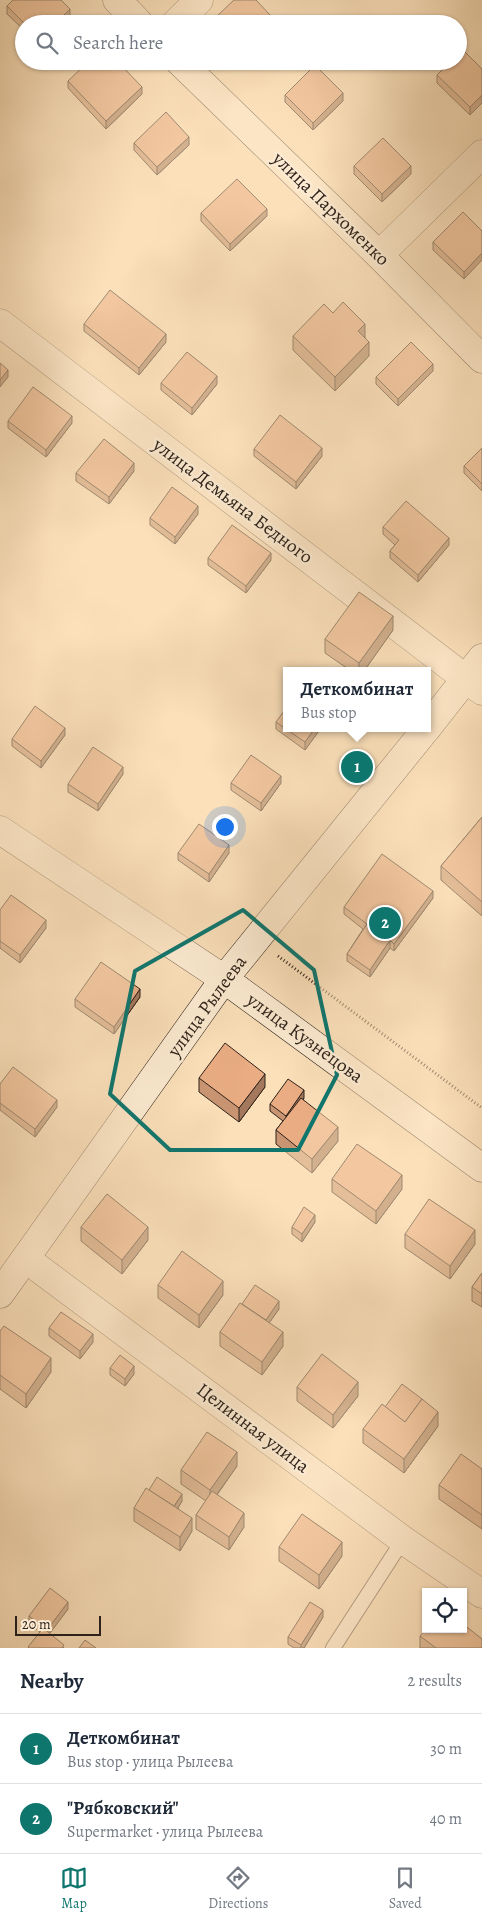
<!DOCTYPE html>
<meta charset="utf-8">
<style>
body{margin:0;font-family:Alegreya,serif;background:#f2f2f3;color:#1f2937}
.controls{position:absolute;right:15px;bottom:15px;display:grid;overflow:hidden;border-radius:0px;box-shadow:0 1px 4px #0004}
.controls button{width:45px;height:45px;display:grid;place-items:center;padding:0;border:0;border-bottom:1px solid #e0e1e3;background:#fff;color:#1f2937;font:25px sans-serif}
.scale{position:absolute;left:15px;bottom:12px;width:86px;box-sizing:border-box;padding-left:5px;border:2px solid #2e221a;border-top:0;font-size:14px;line-height:18px;white-space:nowrap;color:#2e221a;-webkit-text-stroke:4px #fcebd2;paint-order:stroke}
.you{position:absolute;left:224px;top:826px;width:18px;height:18px;margin:-12px;border:4px solid #fff;border-radius:50%;background:#1a73e8;box-shadow:0 0 0 8px #1a73e833}
.badge{display:grid;place-items:center;width:32px;height:32px;border-radius:50%;background:#0f766e;color:#fff;font-size:16px;font-weight:700}
.pin{position:absolute;translate:-50% -50%;border:2px solid #fff;box-shadow:0 1px 5px #0006}
.popup{position:absolute;left:283px;top:667px;width:148px;height:65px;box-sizing:border-box;display:grid;place-content:center;border-radius:0px;background:#fff;filter:drop-shadow(0 1px 4px #0005);font-size:16px;white-space:nowrap;color:#747a83}
.popup b{font-size:19px;color:#1f2937}
.popup::after{content:'';position:absolute;left:50%;top:100%;margin-left:-10px;border:10px solid transparent;border-top-color:#fff}
.list{margin:0;padding:0;list-style:none}
h2{display:flex;justify-content:space-between;align-items:center;height:65px;margin:0;padding:0 20px;font-size:21px}
h2 small{font-size:16px;font-weight:400;color:#747a83}
.list li{display:grid;grid-template-columns:32px 1fr auto;gap:15px;align-items:center;box-sizing:border-box;height:70px;padding:0 20px;border-top:1px solid #e0e1e3}
.list b{display:block;font-size:19px;white-space:nowrap}
.list p{margin:0;font-size:16px;white-space:nowrap;color:#747a83}
.list em{font-size:16px;font-style:normal;color:#747a83}
.icon{flex:none;width:28px;height:28px;fill:none;stroke:currentColor;stroke-width:2;stroke-linecap:round;stroke-linejoin:round}
.map{position:relative;flex:none;width:482px;height:1648px;overflow:hidden}
.search{position:absolute;background:#fff;box-shadow:0 1px 4px #0004;left:15px;right:15px;top:15px;height:55px;display:flex;align-items:center;gap:12px;box-sizing:border-box;padding:0 18px;border-radius:28px;color:#747a83;font-size:19px}
.sheet{height:205px;background:#fff}
nav{display:flex;justify-content:space-around;align-items:center;box-sizing:border-box;height:70px;border-top:1px solid #e0e1e3;background:#fff;font-size:14px;color:#747a83}
nav a{display:grid;justify-items:center;gap:2px}
nav .on{color:#0f766e}
.map>svg:first-child{display:block}
</style>
<div class="map">
<svg width="482" height="1648" viewBox="0 0 482 1648">
<rect width="100%" height="100%" fill="#fbe0ba"/>
<filter id="stains"><feTurbulence type="fractalNoise" baseFrequency=".004" numOctaves="4"/><feColorMatrix values="0 0 0 0 .2 0 0 0 0 .09 0 0 0 0 .02 0 0 0 .5 -.17"/></filter>
<radialGradient id="worn" r=".72"><stop offset=".6" stop-color="#630" stop-opacity="0"/><stop offset="1" stop-color="#630" stop-opacity=".3"/></radialGradient>
<g fill="none" stroke-linecap="round" stroke-linejoin="round">
<defs>
<polyline id="lane" points="333,1648 403,1540"/>
<g id="street">
<polyline points="175,24 199,0"/>
<polyline points="379,255 482,154"/>
<polyline points="0,323 482,691"/>
<polyline points="0,830 224,979"/>
<polyline points="26,1259 403,1540 482,1594"/>
</g>
<g id="secondary">
<polyline points="117,0 140,24"/>
<polyline points="179,61 379,255 482,359"/>
<polyline points="427,728 482,658"/>
<polyline points="224,979 482,1168"/>
<polyline points="0,1294 224,979 427,728"/>
</g>
</defs>
<use href="#lane" stroke="#615242" stroke-width="16"/>
<use href="#street" stroke="#615242" stroke-width="29"/>
<use href="#secondary" stroke="#2e221a" stroke-width="29"/>
<polyline stroke="#2e221a" stroke-width="3" stroke-dasharray="1 2.5" stroke-linecap="butt" points="278,956 482,1108"/>
<use href="#lane" stroke="#fcebd2" stroke-width="14"/>
<use href="#street" stroke="#fcebd2" stroke-width="28"/>
<use href="#secondary" stroke="#fcebd2" stroke-width="28"/>
</g>
<g fill="#c89471" stroke="#2e221a">
<polygon points="7,6 70,16 63,24 24,24 24,30 7,14"/>
<polygon points="215,18 270,22 269,24 215,24"/>
<polygon points="482,69 482,103 470,115 437,83 437,75"/>
<polygon points="68,81 142,94 106,129 68,88"/>
<polygon points="285,95 343,101 313,130 285,102"/>
<polygon points="134,143 189,145 157,175 134,150"/>
<polygon points="354,166 411,174 382,202 354,174"/>
<polygon points="201,213 267,216 230,251 201,221"/>
<polygon points="482,231 464,279 433,250 433,242"/>
<polygon points="333,313 365,337 369,356 335,391 293,350 293,336"/>
<polygon points="84,324 166,342 139,375 84,331"/>
<polygon points="433,371 398,406 376,384 376,377"/>
<polygon points="161,383 217,384 192,415 161,390"/>
<polygon points="8,421 72,423 46,457 8,428"/>
<polygon points="482,448 482,491 464,473 464,466"/>
<polygon points="254,449 322,456 296,489 254,456"/>
<polygon points="134,471 109,504 76,481 76,473"/>
<polygon points="198,514 175,544 150,525 150,518"/>
<polygon points="383,527 449,545 418,582 390,558 390,551 395,545 383,534"/>
<polygon points="208,558 271,560 246,593 208,565"/>
<polygon points="393,630 364,671 351,671 325,653 325,639"/>
<polygon points="276,722 321,728 305,750 276,729"/>
<polygon points="65,735 41,768 12,746 12,739"/>
<polygon points="123,774 98,811 68,792 68,784"/>
<polygon points="231,783 281,783 261,811 231,790"/>
<polygon points="482,817 482,916 441,880 441,866"/>
<polygon points="178,853 229,853 209,882 178,860"/>
<polygon points="433,898 394,951 390,948 370,977 347,961 347,954 363,929 344,914 344,907"/>
<polygon points="0,910 46,928 20,963 0,948"/>
<polygon points="140,997 114,1034 75,1007 75,999"/>
<polygon points="199,1078 265,1087 239,1122 199,1092"/>
<polygon points="0,1084 57,1107 35,1137 0,1110"/>
<polygon points="304,1098 303,1100 338,1141 312,1173 276,1144 276,1130 283,1121 270,1111 270,1104"/>
<polygon points="332,1179 402,1189 376,1224 332,1192"/>
<polygon points="315,1222 302,1242 292,1234 292,1227"/>
<polygon points="81,1227 148,1240 122,1274 81,1241"/>
<polygon points="405,1234 475,1244 450,1279 405,1248"/>
<polygon points="482,1273 482,1307 472,1301 472,1287"/>
<polygon points="158,1285 223,1295 199,1328 158,1298"/>
<polygon points="242,1304 279,1309 269,1323 283,1346 262,1375 220,1346 220,1332"/>
<polygon points="49,1328 93,1342 80,1359 49,1336"/>
<polygon points="0,1331 51,1372 26,1408 0,1389"/>
<polygon points="110,1368 134,1374 125,1386 110,1375"/>
<polygon points="297,1387 358,1396 333,1428 297,1401"/>
<polygon points="422,1400 438,1426 404,1473 363,1443 363,1429 385,1407"/>
<polygon points="237,1466 217,1495 244,1527 229,1550 196,1529 196,1515 206,1501 181,1484 181,1470"/>
<polygon points="482,1469 482,1529 439,1499 439,1485"/>
<polygon points="149,1490 182,1501 178,1508 192,1531 180,1551 134,1521 134,1508"/>
<polygon points="279,1547 342,1556 319,1589 279,1561"/>
<polygon points="68,1609 49,1634 64,1648 28,1648 40,1632 29,1624 29,1616"/>
<polygon points="323,1617 304,1648 294,1648 288,1644 288,1637"/>
<polygon points="420,1636 482,1648 420,1648"/>
</g>
<g fill="#a3785c" stroke="#2e221a">
<polygon points="70,9 70,16 63,24 55,24"/>
<polygon points="270,15 270,22 269,24 261,24"/>
<polygon points="142,87 142,94 106,129 106,121"/>
<polygon points="343,93 343,101 313,130 313,123"/>
<polygon points="482,95 482,103 470,115 470,107"/>
<polygon points="189,137 189,145 157,175 157,167"/>
<polygon points="411,166 411,174 382,202 382,194"/>
<polygon points="267,209 267,216 230,251 230,244"/>
<polygon points="482,253 482,260 464,279 464,272"/>
<polygon points="365,324 365,337 358,345 358,331"/>
<polygon points="166,334 166,342 139,375 139,368"/>
<polygon points="369,342 369,356 335,391 335,377"/>
<polygon points="433,364 433,371 398,406 398,399"/>
<polygon points="8,370 8,377 0,387 0,380"/>
<polygon points="217,376 217,384 192,415 192,408"/>
<polygon points="72,416 72,423 46,457 46,450"/>
<polygon points="322,448 322,456 296,489 296,482"/>
<polygon points="134,463 134,471 109,504 109,497"/>
<polygon points="198,506 198,514 175,544 175,537"/>
<polygon points="449,538 449,545 418,582 418,575"/>
<polygon points="271,553 271,560 246,593 246,586"/>
<polygon points="393,616 393,630 364,671 359,671 359,663"/>
<polygon points="65,728 65,735 41,768 41,761"/>
<polygon points="315,728 321,728 305,750 305,742"/>
<polygon points="123,767 123,774 98,811 98,804"/>
<polygon points="281,776 281,783 261,811 261,803"/>
<polygon points="229,845 229,853 209,882 209,874"/>
<polygon points="433,891 433,898 394,951 394,944"/>
<polygon points="46,920 46,928 20,963 20,955"/>
<polygon points="390,940 390,948 370,977 370,970"/>
<polygon points="140,989 140,997 114,1034 114,1027"/>
<polygon points="265,1074 265,1087 239,1122 239,1108"/>
<polygon points="304,1090 304,1098 286,1123 286,1116"/>
<polygon points="57,1100 57,1107 35,1137 35,1129"/>
<polygon points="338,1127 338,1141 312,1173 312,1159"/>
<polygon points="402,1175 402,1189 376,1224 376,1211"/>
<polygon points="315,1215 315,1222 302,1242 302,1234"/>
<polygon points="148,1227 148,1240 122,1274 122,1260"/>
<polygon points="475,1230 475,1244 450,1279 450,1266"/>
<polygon points="223,1281 223,1295 199,1328 199,1315"/>
<polygon points="279,1301 279,1309 265,1329 265,1321"/>
<polygon points="283,1332 283,1346 262,1375 262,1362"/>
<polygon points="93,1334 93,1342 80,1359 80,1351"/>
<polygon points="51,1358 51,1372 26,1408 26,1394"/>
<polygon points="134,1366 134,1374 125,1386 125,1379"/>
<polygon points="358,1382 358,1396 333,1428 333,1415"/>
<polygon points="438,1412 438,1426 404,1473 404,1459"/>
<polygon points="237,1452 237,1466 210,1504 210,1490"/>
<polygon points="182,1494 182,1501 172,1517 172,1510"/>
<polygon points="244,1513 244,1527 229,1550 229,1537"/>
<polygon points="192,1518 192,1531 180,1551 180,1537"/>
<polygon points="342,1542 342,1556 319,1589 319,1575"/>
<polygon points="68,1602 68,1609 47,1637 47,1630"/>
<polygon points="323,1610 323,1617 304,1648 301,1648 301,1645"/>
</g>
<g fill="#e9ac83" stroke="#2e221a">
<polygon points="13,0 61,0 70,9 55,24 25,24 7,6"/>
<polygon points="234,0 256,0 270,15 261,24 221,24 215,18"/>
<polygon points="463,50 482,69 482,95 470,107 437,75 451,61 458,61 458,54"/>
<polygon points="89,61 117,61 142,87 106,121 68,81"/>
<polygon points="315,65 343,93 313,123 285,95"/>
<polygon points="166,112 189,137 157,167 134,143"/>
<polygon points="383,138 411,166 382,194 354,166"/>
<polygon points="237,179 267,209 230,244 201,213"/>
<polygon points="463,212 482,231 482,253 464,272 433,242"/>
<polygon points="110,290 166,334 139,368 84,324"/>
<polygon points="343,302 365,324 358,331 369,342 335,377 293,336 324,304 333,313"/>
<polygon points="411,342 433,364 398,399 376,377"/>
<polygon points="187,352 217,376 192,408 161,383"/>
<polygon points="0,363 8,370 0,380"/>
<polygon points="33,387 72,416 46,450 8,421"/>
<polygon points="280,415 322,448 296,482 254,449"/>
<polygon points="104,439 134,463 109,497 76,473"/>
<polygon points="482,448 482,484 464,466"/>
<polygon points="172,487 198,506 175,537 150,518"/>
<polygon points="406,501 449,538 418,575 390,551 399,540 383,527"/>
<polygon points="232,525 271,553 246,586 208,558"/>
<polygon points="359,592 393,616 359,663 325,639"/>
<polygon points="35,706 65,728 41,761 12,739"/>
<polygon points="287,707 287,728 315,728 305,742 276,722"/>
<polygon points="93,747 123,767 98,804 68,784"/>
<polygon points="251,755 281,776 261,803 231,783"/>
<polygon points="482,817 482,902 441,866"/>
<polygon points="199,824 229,845 209,874 178,853"/>
<polygon points="382,854 433,891 394,944 390,940 370,970 347,954 367,924 344,907"/>
<polygon points="11,895 46,920 20,955 0,941 0,910"/>
<polygon points="101,962 140,989 114,1027 75,999"/>
<polygon points="225,1043 265,1074 239,1108 199,1078"/>
<polygon points="13,1067 57,1100 35,1129 0,1103 0,1084"/>
<polygon points="288,1079 304,1090 286,1116 270,1104"/>
<polygon points="301,1098 338,1127 312,1159 276,1130"/>
<polygon points="357,1144 402,1175 376,1211 332,1179"/>
<polygon points="107,1194 148,1227 122,1260 81,1227"/>
<polygon points="429,1199 475,1230 450,1266 405,1234"/>
<polygon points="304,1207 315,1215 302,1234 292,1227"/>
<polygon points="182,1251 223,1281 199,1315 158,1285"/>
<polygon points="482,1273 482,1294 472,1287"/>
<polygon points="255,1285 279,1301 266,1320 242,1304"/>
<polygon points="240,1303 283,1332 262,1362 220,1332"/>
<polygon points="61,1312 93,1334 80,1351 49,1328"/>
<polygon points="4,1326 51,1358 26,1394 0,1375 0,1331"/>
<polygon points="322,1354 358,1382 333,1415 297,1387"/>
<polygon points="120,1355 134,1366 125,1379 110,1368"/>
<polygon points="402,1384 422,1399 405,1422 385,1407"/>
<polygon points="422,1399 438,1412 404,1459 363,1429 382,1404 405,1422"/>
<polygon points="207,1432 237,1452 210,1490 181,1470"/>
<polygon points="461,1454 482,1469 482,1515 439,1485"/>
<polygon points="157,1477 182,1494 174,1506 149,1490"/>
<polygon points="146,1488 192,1518 180,1537 134,1508"/>
<polygon points="212,1491 244,1513 229,1537 196,1515"/>
<polygon points="302,1514 342,1542 319,1575 279,1547"/>
<polygon points="50,1588 68,1602 47,1630 29,1616"/>
<polygon points="310,1602 323,1610 301,1645 288,1637"/>
<polygon points="463,1624 482,1639 482,1648 436,1648 420,1636 426,1629 463,1629"/>
<polygon points="43,1628 64,1645 62,1648 29,1648 28,1647"/>
<polygon points="85,1640 96,1648 79,1648"/>
</g>
<path d="M0 0H482V1648H0ZM243,910L314,970L337,1075L298,1150H170L110,1094L135,971Z" fill="#fbe0ba" fill-opacity=".55" fill-rule="evenodd"/>
<path fill="none" stroke="#0f766e" stroke-width="4" stroke-linejoin="round" d="M243,910L314,970L337,1075L298,1150H170L110,1094L135,971Z"/>
<g text-anchor="middle" dominant-baseline="central" stroke-width="5" stroke-linejoin="round" paint-order="stroke">
<g font-size="19" fill="#2e221a" stroke="#fcebd2">
<text transform="translate(331 209) rotate(44)">улица Пархоменко</text>
<text transform="translate(233 501) rotate(37)">улица Демьяна Бедного</text>
<text transform="translate(207 1006) rotate(-54)">улица Рылеева</text>
<text transform="translate(305 1038) rotate(36)">улица Кузнецова</text>
<text transform="translate(253 1428) rotate(37)">Целинная улица</text>
</g>
</g>
<rect width="100%" height="100%" filter="url(#stains)"/>
<rect width="100%" height="100%" fill="url(#worn)"/>
</svg>
<div class="controls">
<button><svg class="icon" aria-label="locate" viewBox="0 0 24 24"><circle cx="12" cy="12" r="6"/><path d="M12 2v4M12 18v4M2 12h4M18 12h4"/></svg></button>
</div>
<div class="scale">20 m</div>
<div class="you"></div>
<div class="pin badge" style="left:357px;top:767px">1</div>
<div class="popup"><b>Деткомбинат</b>Bus stop</div>
<div class="pin badge" style="left:385px;top:923px">2</div>
<div class="search"><svg class="icon" aria-label="search" viewBox="0 0 24 24"><circle cx="10" cy="10" r="6"/><path d="M15 15l6 6"/></svg>Search here</div>
</div>
<section class="sheet">
<h2>Nearby<small>2 results</small></h2>
<ul class="list">
<li><span class="badge">1</span><div><b>Деткомбинат</b><p>Bus stop · улица Рылеева</p></div><em>30 m</em></li>
<li><span class="badge">2</span><div><b>&quot;Рябковский&quot;</b><p>Supermarket · улица Рылеева</p></div><em>40 m</em></li>
</ul>
</section>
<nav>
<a class="on"><svg class="icon" aria-label="map" viewBox="0 0 24 24"><path d="M3 6l6-2 6 2 6-2v14l-6 2-6-2-6 2zM9 4v14M15 6v14"/></svg>Map</a>
<a><svg class="icon" aria-label="directions" viewBox="0 0 24 24"><path d="M12 3l9 9-9 9-9-9zM9 14v-3h6M13 9l2 2-2 2"/></svg>Directions</a>
<a><svg class="icon" aria-label="saved" viewBox="0 0 24 24"><path d="M7 4h10v16l-5-4-5 4z"/></svg>Saved</a>
</nav>
